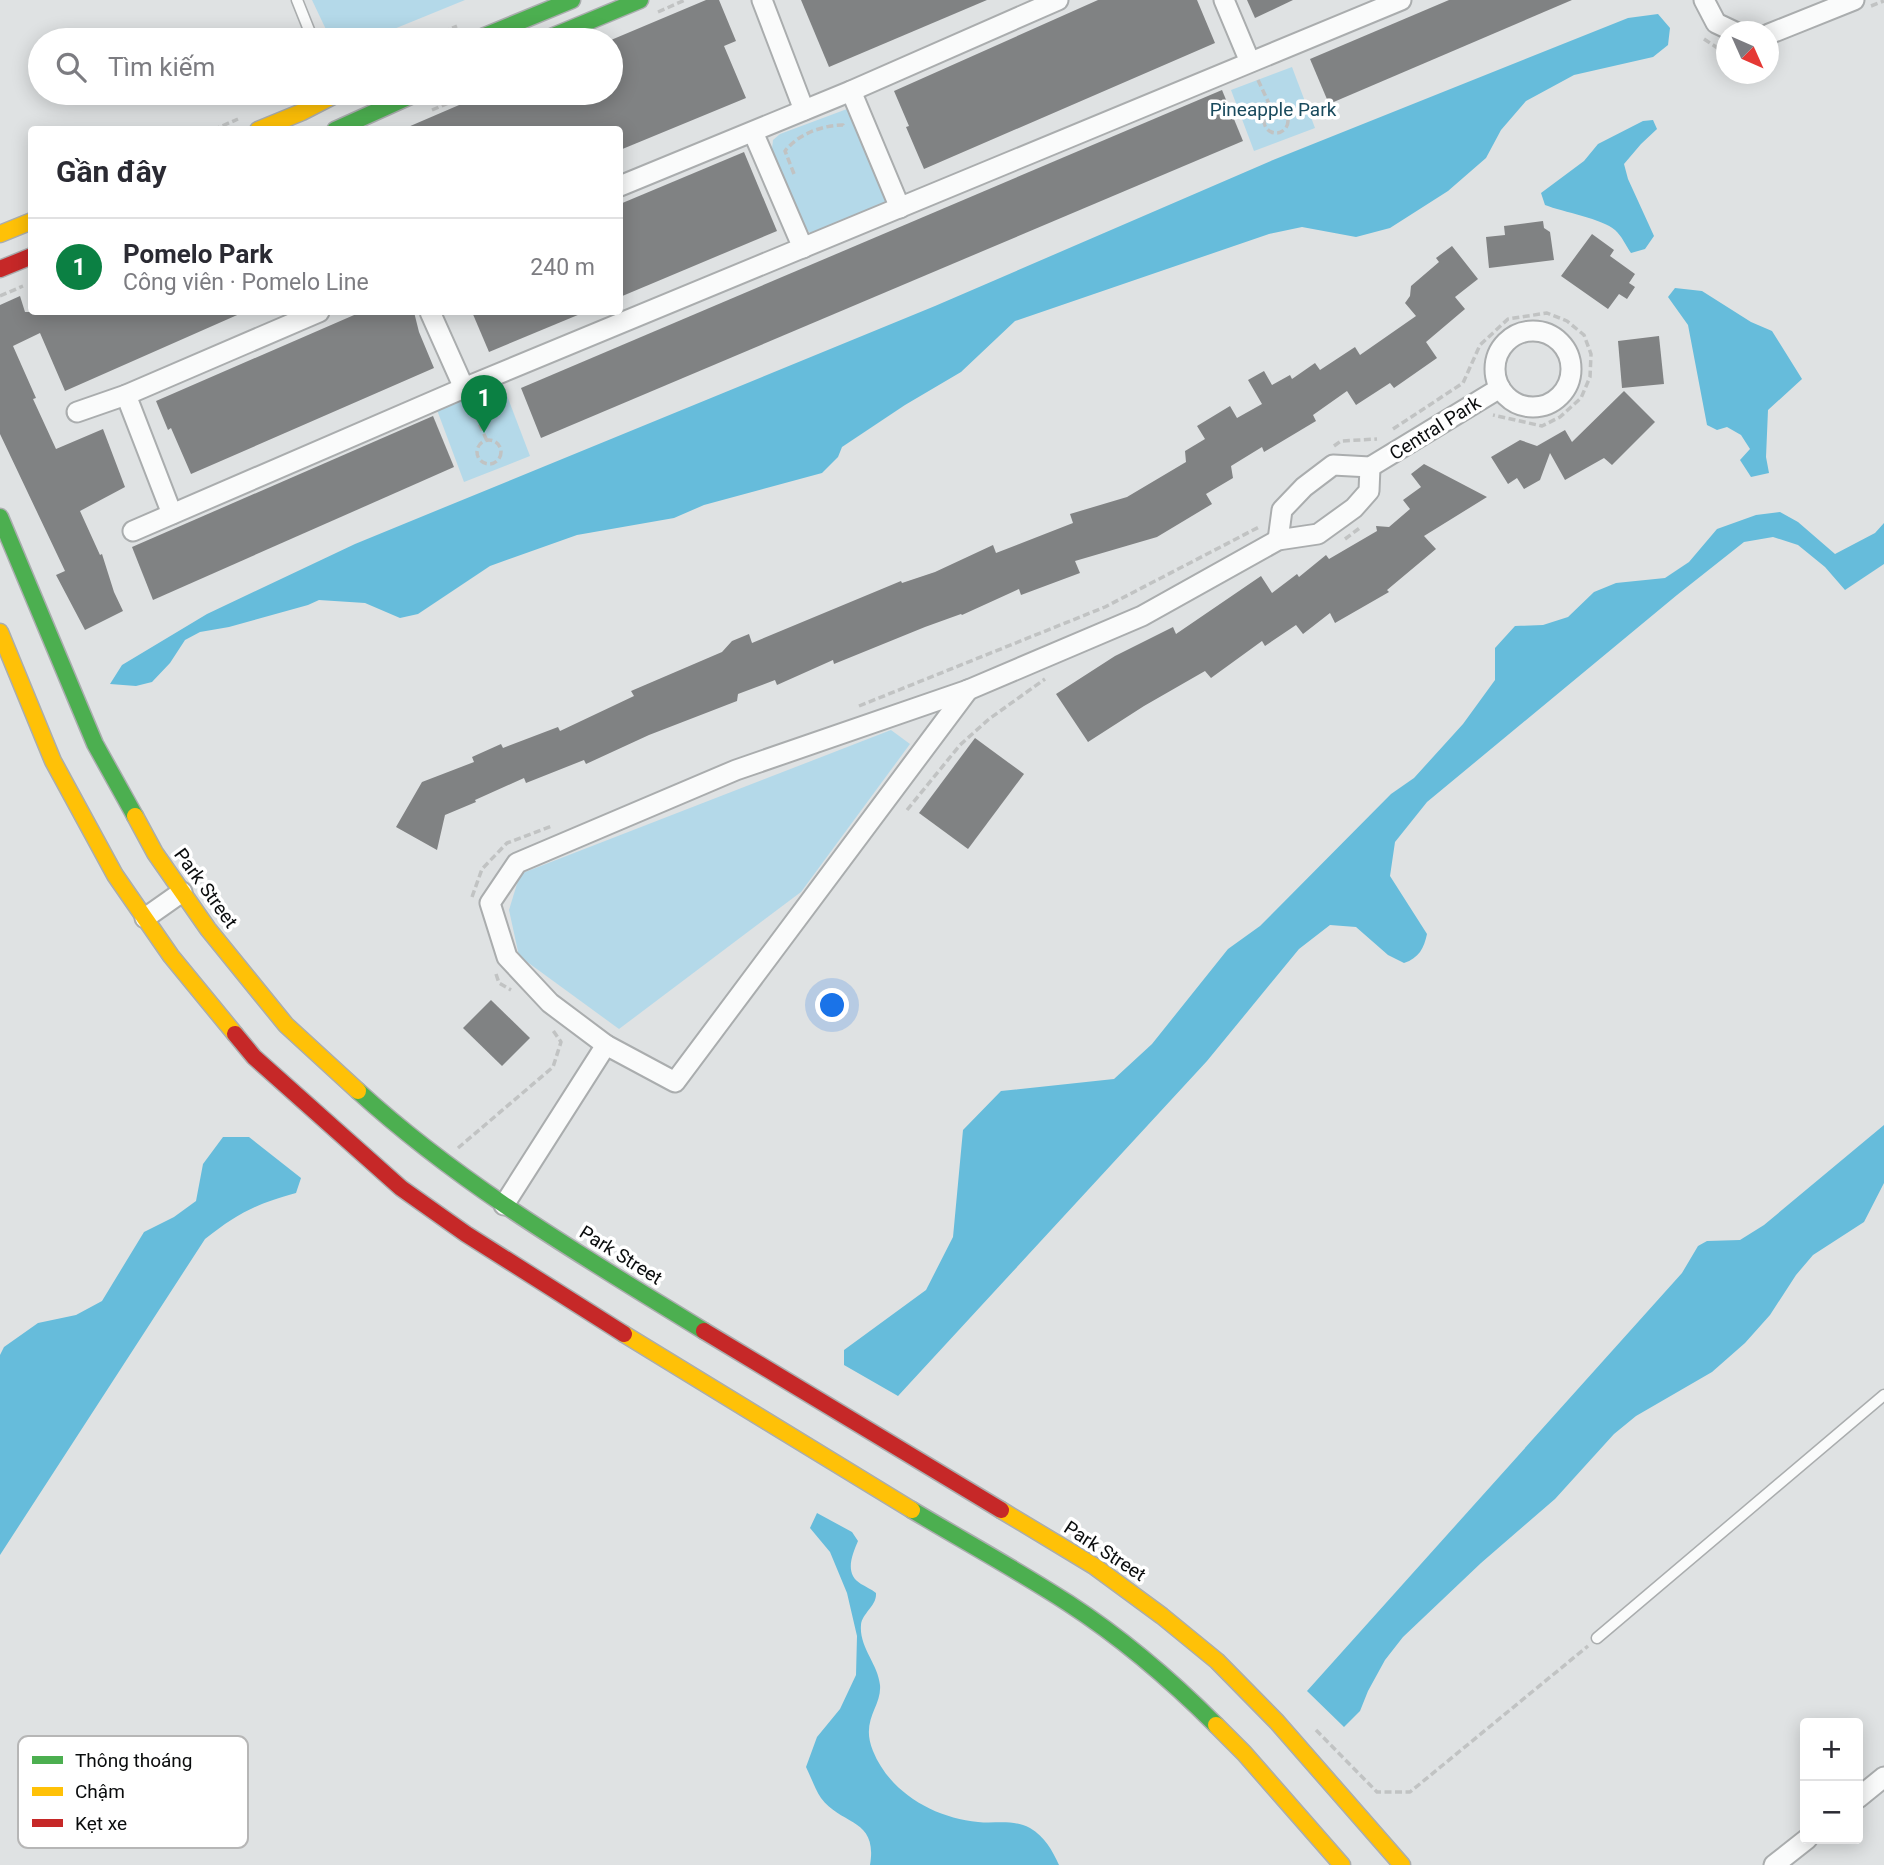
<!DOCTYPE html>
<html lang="vi">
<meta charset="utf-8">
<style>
body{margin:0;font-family:Roboto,sans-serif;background:#f2f2f3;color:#2b2b33}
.controls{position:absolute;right:21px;bottom:21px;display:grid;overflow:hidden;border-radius:7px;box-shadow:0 4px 18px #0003}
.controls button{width:63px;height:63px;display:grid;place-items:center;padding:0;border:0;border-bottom:2px solid #e1e1e2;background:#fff;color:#2b2b33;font:35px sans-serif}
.compass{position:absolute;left:1716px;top:21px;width:63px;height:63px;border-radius:50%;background:#fff;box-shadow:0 4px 18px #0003;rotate:135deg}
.you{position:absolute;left:833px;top:1006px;width:24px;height:24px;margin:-18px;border:5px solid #fff;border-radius:50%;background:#1a73e8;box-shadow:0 0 0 10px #1a73e833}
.badge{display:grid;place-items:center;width:46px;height:46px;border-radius:50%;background:#0b8043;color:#fff;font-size:23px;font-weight:700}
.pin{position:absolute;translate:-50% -58px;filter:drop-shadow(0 2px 4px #0008)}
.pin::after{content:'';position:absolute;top:37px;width:24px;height:21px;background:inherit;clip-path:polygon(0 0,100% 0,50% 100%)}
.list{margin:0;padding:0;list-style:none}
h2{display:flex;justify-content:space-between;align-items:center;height:91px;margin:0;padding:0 28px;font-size:30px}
h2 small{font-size:23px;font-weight:400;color:#7c7c81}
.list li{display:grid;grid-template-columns:46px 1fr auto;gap:21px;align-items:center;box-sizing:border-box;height:98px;padding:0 28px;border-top:2px solid #e1e1e2}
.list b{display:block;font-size:26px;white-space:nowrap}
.list p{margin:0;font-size:23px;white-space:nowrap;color:#7c7c81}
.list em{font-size:23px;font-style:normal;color:#7c7c81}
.icon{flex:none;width:38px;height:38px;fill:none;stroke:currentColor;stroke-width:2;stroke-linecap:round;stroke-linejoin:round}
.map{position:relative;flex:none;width:1884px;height:1865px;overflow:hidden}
.search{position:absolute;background:#fff;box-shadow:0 4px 18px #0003;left:28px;top:28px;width:595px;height:77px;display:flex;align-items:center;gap:18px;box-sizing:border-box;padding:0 24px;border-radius:38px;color:#7c7c81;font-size:26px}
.panel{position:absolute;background:#fff;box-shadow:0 4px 18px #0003;left:28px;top:126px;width:595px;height:189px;border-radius:7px}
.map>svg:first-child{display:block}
</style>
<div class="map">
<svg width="1884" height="1865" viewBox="0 0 1884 1865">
<rect width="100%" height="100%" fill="#dfe2e3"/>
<g fill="#b4d9e9">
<polygon points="312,0 465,0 367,40 331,40"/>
<polygon points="1292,67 1315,128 1254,151 1231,90"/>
<polygon points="847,109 855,116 888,197 887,206 813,234 806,230 772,149 773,140 780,134"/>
<polygon points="503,385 530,456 464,482 437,410"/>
<polygon points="891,730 910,744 801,892 619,1029 519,956 509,910 520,874"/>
</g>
<g fill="#66bcdb">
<polygon points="1658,14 1670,28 1668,45 1653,57 1574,75 1526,101 1501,130 1486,158 1448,191 1390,228 1356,237 1302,227 1269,234 1015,321 961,372 905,405 842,447 838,457 822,473 704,505 674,518 577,535 490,566 418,614 400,618 365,603 319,600 308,605 229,627 200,632 185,640 170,663 152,682 136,686 110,684 122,665 207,614 355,544 935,306 1273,160 1628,18"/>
<path d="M1653,120L1657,129L1641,144L1624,164L1628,179L1654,236L1645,249L1631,253C1626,246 1622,236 1615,230C1603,219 1563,212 1545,205L1541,193L1584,161L1598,144L1643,121Z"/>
<polygon points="1675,288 1702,291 1751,322 1772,331 1802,379 1768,410 1766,457 1769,473 1751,477 1740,460 1750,449 1741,435 1727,427 1717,430 1707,425 1688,325 1668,297"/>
<path d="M1780,512L1798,522L1835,554L1875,533L1884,523V564L1845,590L1825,567L1798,545L1773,537L1744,542L1677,595L1427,802L1395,842L1390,876L1427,934C1424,948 1419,958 1404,963L1388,955L1356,927L1330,925L1299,949L1207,1061L898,1396L844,1365V1350L926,1290L953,1237L963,1130L1001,1091L1114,1079L1152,1044L1228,949L1260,926L1391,794L1414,778L1463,724L1495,680V648L1515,626L1543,625L1568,617L1594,592L1616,583L1665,578L1689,562L1717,529L1756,515Z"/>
<polygon points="1884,1125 1884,1183 1864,1222 1813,1255 1796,1275 1770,1315 1745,1343 1712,1372 1636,1416 1614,1434 1555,1499 1481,1563 1403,1637 1385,1660 1368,1691 1360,1711 1344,1727 1307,1691 1682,1273 1698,1246 1707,1241 1740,1240 1764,1225"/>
<path d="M223,1137H249L301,1178L296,1193C256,1204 238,1213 205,1239L0,1555V1355L4,1347L38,1323L76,1315L102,1301L144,1232L174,1217L196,1201L203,1164Z"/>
<path d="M817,1513L852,1532L858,1541C852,1555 844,1574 861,1584C866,1587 871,1589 876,1593C877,1606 862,1613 861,1625C859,1647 878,1664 880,1685C882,1707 860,1720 873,1751C890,1793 935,1818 978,1822C995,1824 1013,1819 1030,1828C1045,1837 1052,1850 1059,1865H870C878,1818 842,1826 821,1798C815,1789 811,1777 806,1767L817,1737L840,1709L856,1675L857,1636L847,1593L830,1552L810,1528Z"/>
</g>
<g fill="#808283">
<polygon points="706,0 719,0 736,41 724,46 746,98 620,150 620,130 401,130 487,93 611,93 611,40"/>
<polygon points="801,0 987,0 829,67"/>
<polygon points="1098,0 1197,0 1215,43 924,169 906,127 909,126 894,91"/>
<polygon points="1247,0 1293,0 1255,18"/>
<polygon points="1449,0 1572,0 1329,104 1310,59"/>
<polygon points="1222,90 1243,141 541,438 521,388"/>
<polygon points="744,152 777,231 620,297 620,204"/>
<polygon points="1543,221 1544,228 1550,232 1554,260 1489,268 1486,237 1505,235 1504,226"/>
<polygon points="1592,234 1614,250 1610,256 1635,274 1629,283 1635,287 1627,299 1619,294 1608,309 1561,276"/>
<polygon points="1452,246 1478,279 1455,297 1465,309 1426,342 1437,358 1394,388 1390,383 1356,405 1347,391 1313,415 1316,421 1264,452 1262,447 1231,466 1233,478 1206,494 1212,504 1157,537 1075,561 1080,573 1021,595 1019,589 962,615 961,614 925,627 834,664 833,660 777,685 775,680 738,694 737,701 649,735 586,764 584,760 526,783 524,778 475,800 476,802 445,815 437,850 396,827 422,782 474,762 472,757 501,744 503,748 558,727 560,731 634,696 631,691 722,652 732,641 749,634 752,643 901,581 902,583 935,572 993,545 996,553 1073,523 1070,514 1127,497 1186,462 1185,451 1205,439 1197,426 1230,406 1237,418 1262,404 1248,380 1264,371 1272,385 1290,375 1292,379 1315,363 1320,370 1355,347 1360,355 1416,316 1405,303 1410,296 1411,286 1439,262 1436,258"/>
<polygon points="20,296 25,312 244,312 65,391 40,333 13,346 36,398 33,399 56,449 103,429 125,487 80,511 100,555 102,554 114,592 123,611 85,630 56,575 65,571 0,434 0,305"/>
<polygon points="361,312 414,312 419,332 434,368 191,474 171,428 168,430 156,401"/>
<polygon points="472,312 585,312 489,352"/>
<polygon points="1659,336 1664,384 1622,388 1618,341"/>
<polygon points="1624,391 1655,422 1612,465 1604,458 1565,480 1550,453 1540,480 1524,489 1517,478 1508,484 1491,457 1520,440 1537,446 1565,430 1572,442"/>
<polygon points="433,416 454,467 153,600 132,547"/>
<polygon points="1424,464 1487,497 1424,536 1436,549 1387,590 1389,592 1335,623 1330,613 1303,634 1296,625 1265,646 1262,641 1211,678 1205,671 1144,706 1088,742 1056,694 1115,656 1173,627 1176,634 1261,576 1272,593 1297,574 1299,577 1326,555 1329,559 1377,531 1376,526 1389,527 1410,509 1403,500 1421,487 1411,474"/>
<polygon points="975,738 1024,774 968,849 919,813"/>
<polygon points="491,1000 530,1038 502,1066 463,1028"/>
</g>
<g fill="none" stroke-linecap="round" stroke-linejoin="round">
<defs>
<g id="lane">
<polyline points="297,0 313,40"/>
<polyline points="1597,1638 1884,1395"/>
</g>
<g id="street">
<polyline points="762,0 804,110"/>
<polyline points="1224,0 1250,62"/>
<polyline points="1704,0 1716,23 1735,32"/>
<polyline points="1769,34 1854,0"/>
<polyline points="851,91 900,208"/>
<polyline points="753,132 803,248"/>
<polyline points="620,186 851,91 1058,0"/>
<polyline points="430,312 464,388"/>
<circle cx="1533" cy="369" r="38"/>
<polyline points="77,412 126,395"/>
<polyline points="172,514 126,395 319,312"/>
<polyline points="133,531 464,388 1401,0"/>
<polyline points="1278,540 1282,510 1304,487 1333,465 1370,467 1500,388"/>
<polyline points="145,918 182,892"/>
<polyline points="606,1045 550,1003 507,957 490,903 517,863 736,770 968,690 1142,616 1278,540 1318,534 1354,508 1369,491 1370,467"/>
<polyline points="504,1205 606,1045 675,1082 968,690"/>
<polyline points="1858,1798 1884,1777"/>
<polyline points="1774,1865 1807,1839"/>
</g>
<g id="fast">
<polyline points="475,40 572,0"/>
<polyline points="544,40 640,0"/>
<polyline points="335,130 417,93"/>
<polyline points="0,517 95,744 135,816"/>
<path d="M358,1091C462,1186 584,1257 704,1331"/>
<path d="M912,1510C964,1541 1017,1570 1068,1603C1122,1638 1171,1680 1216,1725"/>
</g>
<g id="slow">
<polyline points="258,130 302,112 339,93"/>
<polyline points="0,234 32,221"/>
<polyline points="0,632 53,761 115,875 171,956 235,1034"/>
<polyline points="135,816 155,853 208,929 286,1025 358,1091"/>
<polyline points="624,1334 912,1510"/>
<polyline points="1001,1510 1094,1566 1162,1616 1217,1661 1277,1722 1402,1865"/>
<polyline points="1216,1725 1244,1753 1342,1865"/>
</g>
<g id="jam">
<polyline points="0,269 32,256"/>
<polyline points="235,1034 254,1057 401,1188 466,1234 624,1334"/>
<polyline points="704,1331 1001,1510"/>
</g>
</defs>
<use href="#lane" stroke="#aaadae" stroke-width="13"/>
<use href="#street" stroke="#aaadae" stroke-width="23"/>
<use href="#fast" stroke="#aaadae" stroke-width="19"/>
<use href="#slow" stroke="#aaadae" stroke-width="19"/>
<use href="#jam" stroke="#aaadae" stroke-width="19"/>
<g stroke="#c1c3c3" stroke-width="3.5" stroke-dasharray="7 3.5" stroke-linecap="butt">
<polyline points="1871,6 1884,1"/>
<polyline points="658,12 685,0"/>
<polyline points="1704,39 1719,49 1727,51"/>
<polyline points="423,40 457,26"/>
<polyline points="1258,80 1272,110"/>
<circle cx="1276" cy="121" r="12"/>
<polyline points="432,110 472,93"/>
<polyline points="213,130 238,119"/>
<path d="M794,174L785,151C798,134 823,125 843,125L844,127"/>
<polyline points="0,296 23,286"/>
<polyline points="471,405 487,441"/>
<polyline points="1393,429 1463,383 1480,345 1508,319 1547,313 1567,321 1584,335 1591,354 1590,377 1581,398 1560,417 1542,426 1493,415"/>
<circle cx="489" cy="452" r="12"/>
<polyline points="1334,446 1341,441 1377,439"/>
<polyline points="1345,539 1361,527"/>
<polyline points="859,706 1105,607 1261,526"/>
<polyline points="907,810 960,745 989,719 1045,679"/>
<polyline points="472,897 482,869 507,843 552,826"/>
<polyline points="496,974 499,983 511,990"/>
<polyline points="458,1148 553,1067 561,1042 552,1029"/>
<polyline points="1316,1730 1377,1792 1410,1792 1588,1646"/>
</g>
<use href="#lane" stroke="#fafbfb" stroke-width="10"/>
<use href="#street" stroke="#fafbfb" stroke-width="19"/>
<use href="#fast" stroke="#4caf50" stroke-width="16"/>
<use href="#slow" stroke="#ffc107" stroke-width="16"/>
<use href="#jam" stroke="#c62828" stroke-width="16"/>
</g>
<g text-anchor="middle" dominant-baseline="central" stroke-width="7" stroke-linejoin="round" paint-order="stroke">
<g font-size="19" fill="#194a5d" stroke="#fff">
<text x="1273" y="109">Pineapple Park</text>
</g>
<g font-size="19" fill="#0a0c0d" stroke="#fff">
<text transform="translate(1435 428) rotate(-32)">Central Park</text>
<text transform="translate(206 888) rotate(54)">Park Street</text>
<text transform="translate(621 1255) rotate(32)">Park Street</text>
<text transform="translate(1105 1551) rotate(33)">Park Street</text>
</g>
</g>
<rect x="18" y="1736" width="230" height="112" rx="10" fill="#fff" stroke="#b6b6b6" stroke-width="2"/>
<rect x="32" y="1756" width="31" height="8" fill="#4caf50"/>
<rect x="32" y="1787" width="31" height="9" fill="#ffc107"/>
<rect x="32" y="1819" width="31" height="8" fill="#c62828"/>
<g font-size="19" fill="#0a0c0d">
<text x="75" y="1767">Thông thoáng</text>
<text x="75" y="1798">Chậm</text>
<text x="75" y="1830">Kẹt xe</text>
</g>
</svg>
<div class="controls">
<button>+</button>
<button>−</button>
</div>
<svg class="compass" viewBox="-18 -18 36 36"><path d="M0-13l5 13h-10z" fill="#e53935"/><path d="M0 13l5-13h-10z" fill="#7c7c81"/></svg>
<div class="you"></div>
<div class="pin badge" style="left:484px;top:433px">1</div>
<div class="search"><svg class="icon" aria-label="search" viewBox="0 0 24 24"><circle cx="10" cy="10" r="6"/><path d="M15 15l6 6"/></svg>Tìm kiếm</div>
<section class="panel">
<h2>Gần đây<small></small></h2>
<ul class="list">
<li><span class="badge">1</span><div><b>Pomelo Park</b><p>Công viên · Pomelo Line</p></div><em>240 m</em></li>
</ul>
</section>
</div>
